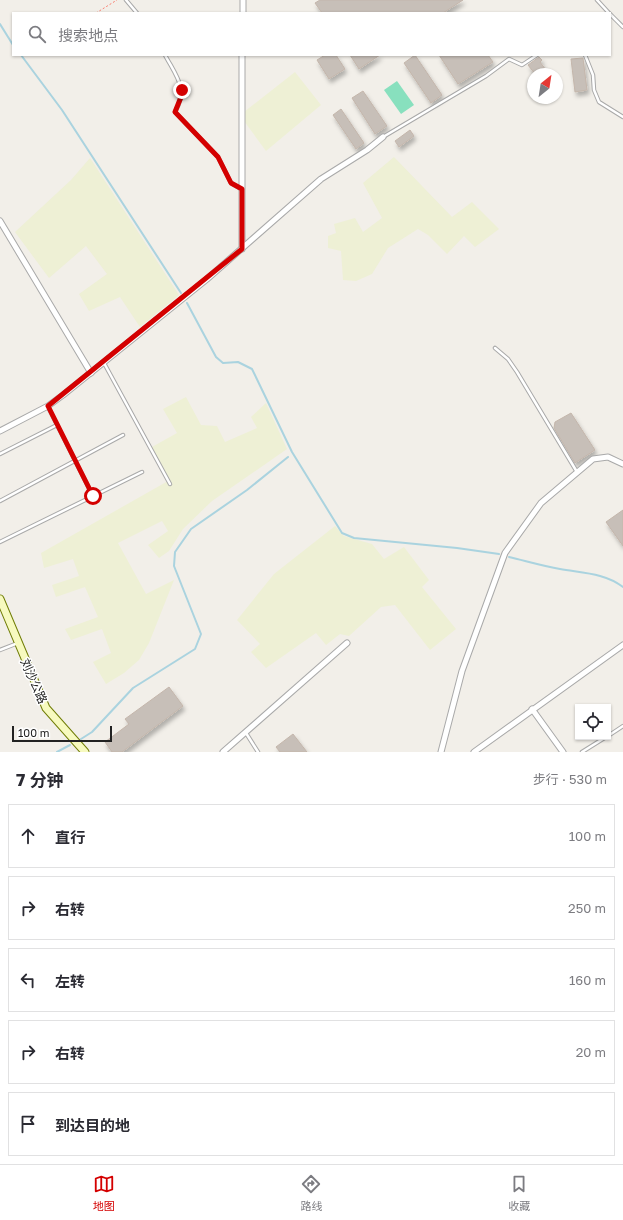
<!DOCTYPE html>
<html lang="zh">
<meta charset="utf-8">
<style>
body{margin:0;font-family:"Golos Text","Noto Sans SC",sans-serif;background:#f2f2f3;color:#2b2b33}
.controls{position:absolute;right:12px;bottom:12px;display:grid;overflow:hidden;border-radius:0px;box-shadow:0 1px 3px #0004}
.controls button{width:36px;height:36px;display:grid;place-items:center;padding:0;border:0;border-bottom:1px solid #e1e1e2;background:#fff;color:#2b2b33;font:20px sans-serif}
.compass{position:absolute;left:527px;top:68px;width:36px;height:36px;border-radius:50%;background:#fff;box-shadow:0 1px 3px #0004;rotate:30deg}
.scale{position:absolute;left:12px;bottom:10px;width:100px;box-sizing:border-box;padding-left:4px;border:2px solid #222;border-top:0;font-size:11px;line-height:14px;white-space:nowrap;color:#222;-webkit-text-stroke:3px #fff;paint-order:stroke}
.stop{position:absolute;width:12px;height:12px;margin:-9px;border:3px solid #d40000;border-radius:50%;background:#fff}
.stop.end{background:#d40000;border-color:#fff;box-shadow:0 1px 4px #0008}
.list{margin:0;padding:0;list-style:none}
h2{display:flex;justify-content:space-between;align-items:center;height:52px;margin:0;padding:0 16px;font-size:17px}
h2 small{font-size:13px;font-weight:400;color:#7c7c81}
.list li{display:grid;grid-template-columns:26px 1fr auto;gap:12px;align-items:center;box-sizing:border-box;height:64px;margin:0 8px 8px;padding:0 8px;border:1px solid #e1e1e2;border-radius:0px}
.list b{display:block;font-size:15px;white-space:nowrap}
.list em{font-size:13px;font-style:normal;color:#7c7c81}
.icon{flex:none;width:22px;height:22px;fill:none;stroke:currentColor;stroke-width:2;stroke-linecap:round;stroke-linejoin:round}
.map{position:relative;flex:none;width:623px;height:752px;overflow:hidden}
.search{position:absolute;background:#fff;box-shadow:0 1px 3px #0004;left:12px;right:12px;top:12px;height:44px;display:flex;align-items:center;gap:10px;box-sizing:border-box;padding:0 14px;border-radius:0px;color:#7c7c81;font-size:15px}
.sheet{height:412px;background:#fff}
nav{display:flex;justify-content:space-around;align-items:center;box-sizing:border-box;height:56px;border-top:1px solid #e1e1e2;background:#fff;font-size:11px;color:#7c7c81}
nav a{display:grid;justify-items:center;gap:2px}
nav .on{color:#d40000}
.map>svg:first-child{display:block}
</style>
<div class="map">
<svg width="623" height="752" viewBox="0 0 623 752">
<defs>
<filter id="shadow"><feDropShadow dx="2" dy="4" stdDeviation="2" flood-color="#0004"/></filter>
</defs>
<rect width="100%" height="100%" fill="#f2efe9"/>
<g fill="#eef0d5">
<polygon points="295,72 321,105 266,151 244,121 244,112"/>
<polygon points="394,157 452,217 472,202 499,229 475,247 464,236 447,254 428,235 418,229 388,248 372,274 356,281 343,280 341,251 328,248 328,236 336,233 334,224 355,218 363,232 382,218 363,183"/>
<polygon points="90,158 179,295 140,327 120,297 89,311 79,294 107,274 86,246 49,278 15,232 71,180"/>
<polygon points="186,397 201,425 217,426 225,442 257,428 251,417 266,403 287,449 212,501 183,529 169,551 159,558 148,545 168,531 162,521 118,543 146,594 174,580 149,643 139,660 124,673 106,684 93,662 111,653 102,629 71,640 65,629 98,617 85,587 56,597 52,585 79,576 73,559 44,568 41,553 168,481 152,447 177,433 163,409"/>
<polygon points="335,526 344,536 372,544 384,559 404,547 429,580 422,587 456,629 430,650 395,605 381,607 349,636 340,634 326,645 316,633 266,668 251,652 260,644 237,620 274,574"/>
</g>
<polygon fill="#88e0be" points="397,81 414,105 401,114 384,90"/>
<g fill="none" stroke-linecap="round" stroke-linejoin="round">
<g stroke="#aad3df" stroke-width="2">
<polyline points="0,24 13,45"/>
<polyline points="21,55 62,110 181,293"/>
<polyline points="187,303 216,357 223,363 238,362 252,369 292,452 342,533 354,538 457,548 499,554"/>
<path d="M509,557C526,561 543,566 560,569C582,573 605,573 623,587"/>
<polyline points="81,739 92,732 133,688 195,649 201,634 174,566 175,552 191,529 247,490 288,457"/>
<polyline points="57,752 70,745"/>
</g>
</g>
<g fill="#c7bfb8" stroke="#c4b6ab" filter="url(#shadow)">
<polygon points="320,0 463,0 443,13 322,13 315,3"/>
<polygon points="325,55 336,55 345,69 329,79 317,60"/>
<polygon points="350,55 380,55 359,69"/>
<polygon points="415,55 442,95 431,103 404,63"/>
<polygon points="439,55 488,55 493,62 458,84"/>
<polygon points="539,57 542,60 540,62 549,74 535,74 528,65"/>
<polygon points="583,58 587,90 575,92 571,59"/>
<polygon points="363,91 387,126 375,134 352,98"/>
<polygon points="341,109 364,143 356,149 333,115"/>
<polygon points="410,130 414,136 399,147 395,141"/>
<polygon points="571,413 595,450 575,463 554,428 555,422"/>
<polygon points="623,510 623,546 606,522"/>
<polygon points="169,687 183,706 122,752 112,752 105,742 129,724 125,719"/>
<polygon points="293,734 307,752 280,752 276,747"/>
</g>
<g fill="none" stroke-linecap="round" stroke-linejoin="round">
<defs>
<g id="service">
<polyline points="126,0 137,13"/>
<polyline points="597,0 609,13"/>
<polyline points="610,14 623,27"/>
<path d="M165,55C176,76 189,89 175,112L218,157L231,183L241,189"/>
<polyline points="585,55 593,75 594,90 599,102 623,117"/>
<polyline points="383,137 486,76 509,59 522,65 537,55"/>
<polyline points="495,348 508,359 517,372 577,472"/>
<polyline points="104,363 170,484"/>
<polyline points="48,407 93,496"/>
<polyline points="0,454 57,425"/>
<polyline points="0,501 123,435"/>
<polyline points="0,542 142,472"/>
<polyline points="0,650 18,643"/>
<polyline points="246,733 258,752"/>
<polyline points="608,736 623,726"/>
<polyline points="582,752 606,737"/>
</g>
<g id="minor">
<polyline points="243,13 243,0"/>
<polyline points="242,55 242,249"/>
<polyline points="0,221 91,373"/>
<polyline points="0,431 48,406 63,395 207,279 321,179 367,150 383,137"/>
<polyline points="532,709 563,752"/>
<polyline points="223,752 347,643"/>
<polyline points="441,752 462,671 505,553 541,503 593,459 608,457 623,464"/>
<polyline points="474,752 623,645"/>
</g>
<polyline id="secondary" points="0,599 46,708 85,752"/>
</defs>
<use href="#service" stroke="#a9a9a9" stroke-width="4.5"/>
<use href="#minor" stroke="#a9a9a9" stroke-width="7"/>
<use href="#secondary" stroke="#707d05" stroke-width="9"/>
<polyline stroke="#fa8072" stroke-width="1" stroke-dasharray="2 2" stroke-linecap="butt" points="96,13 117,0"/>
<use href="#service" stroke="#fff" stroke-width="2.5"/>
<use href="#minor" stroke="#fff" stroke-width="5"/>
<use href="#secondary" stroke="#f7fabf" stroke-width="7"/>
</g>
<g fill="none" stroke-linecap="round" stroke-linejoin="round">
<polyline stroke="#d40000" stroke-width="5" points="93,496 48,406 242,249 242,189 231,183 218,157 175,112 181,97 182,90"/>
</g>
<g text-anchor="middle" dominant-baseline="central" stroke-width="3" stroke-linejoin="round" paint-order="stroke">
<g font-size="12" fill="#222" stroke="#fff">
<text transform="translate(34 681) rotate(66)">刘沙公路</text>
</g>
</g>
</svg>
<div class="controls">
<button><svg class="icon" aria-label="locate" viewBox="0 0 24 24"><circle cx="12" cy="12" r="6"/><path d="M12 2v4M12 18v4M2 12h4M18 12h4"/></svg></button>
</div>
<svg class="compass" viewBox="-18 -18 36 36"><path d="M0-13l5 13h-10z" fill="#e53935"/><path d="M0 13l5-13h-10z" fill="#7c7c81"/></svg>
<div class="scale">100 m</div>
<div class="stop" style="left:93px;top:496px"></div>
<div class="stop end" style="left:182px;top:90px"></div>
<div class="search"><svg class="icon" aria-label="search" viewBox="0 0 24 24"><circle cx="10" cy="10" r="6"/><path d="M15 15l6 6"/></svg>搜索地点</div>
</div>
<section class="sheet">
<h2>7 分钟<small>步行 · 530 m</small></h2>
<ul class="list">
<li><svg class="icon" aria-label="ahead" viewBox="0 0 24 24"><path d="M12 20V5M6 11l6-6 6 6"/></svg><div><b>直行</b></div><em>100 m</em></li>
<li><svg class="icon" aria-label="right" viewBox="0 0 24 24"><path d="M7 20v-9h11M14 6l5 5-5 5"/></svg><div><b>右转</b></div><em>250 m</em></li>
<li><svg class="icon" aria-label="left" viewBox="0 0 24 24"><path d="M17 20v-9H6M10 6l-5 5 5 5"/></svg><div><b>左转</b></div><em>160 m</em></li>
<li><svg class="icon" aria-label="right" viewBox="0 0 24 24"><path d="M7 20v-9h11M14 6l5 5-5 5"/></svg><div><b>右转</b></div><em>20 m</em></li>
<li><svg class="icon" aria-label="arrive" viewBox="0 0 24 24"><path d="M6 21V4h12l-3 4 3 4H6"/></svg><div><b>到达目的地</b></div></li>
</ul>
</section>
<nav>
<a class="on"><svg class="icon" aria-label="map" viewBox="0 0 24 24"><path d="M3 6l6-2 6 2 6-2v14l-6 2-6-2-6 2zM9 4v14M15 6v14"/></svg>地图</a>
<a><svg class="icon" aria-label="directions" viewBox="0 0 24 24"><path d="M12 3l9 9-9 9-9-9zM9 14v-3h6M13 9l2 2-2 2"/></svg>路线</a>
<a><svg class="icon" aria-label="saved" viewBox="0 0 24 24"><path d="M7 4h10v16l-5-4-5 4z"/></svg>收藏</a>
</nav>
